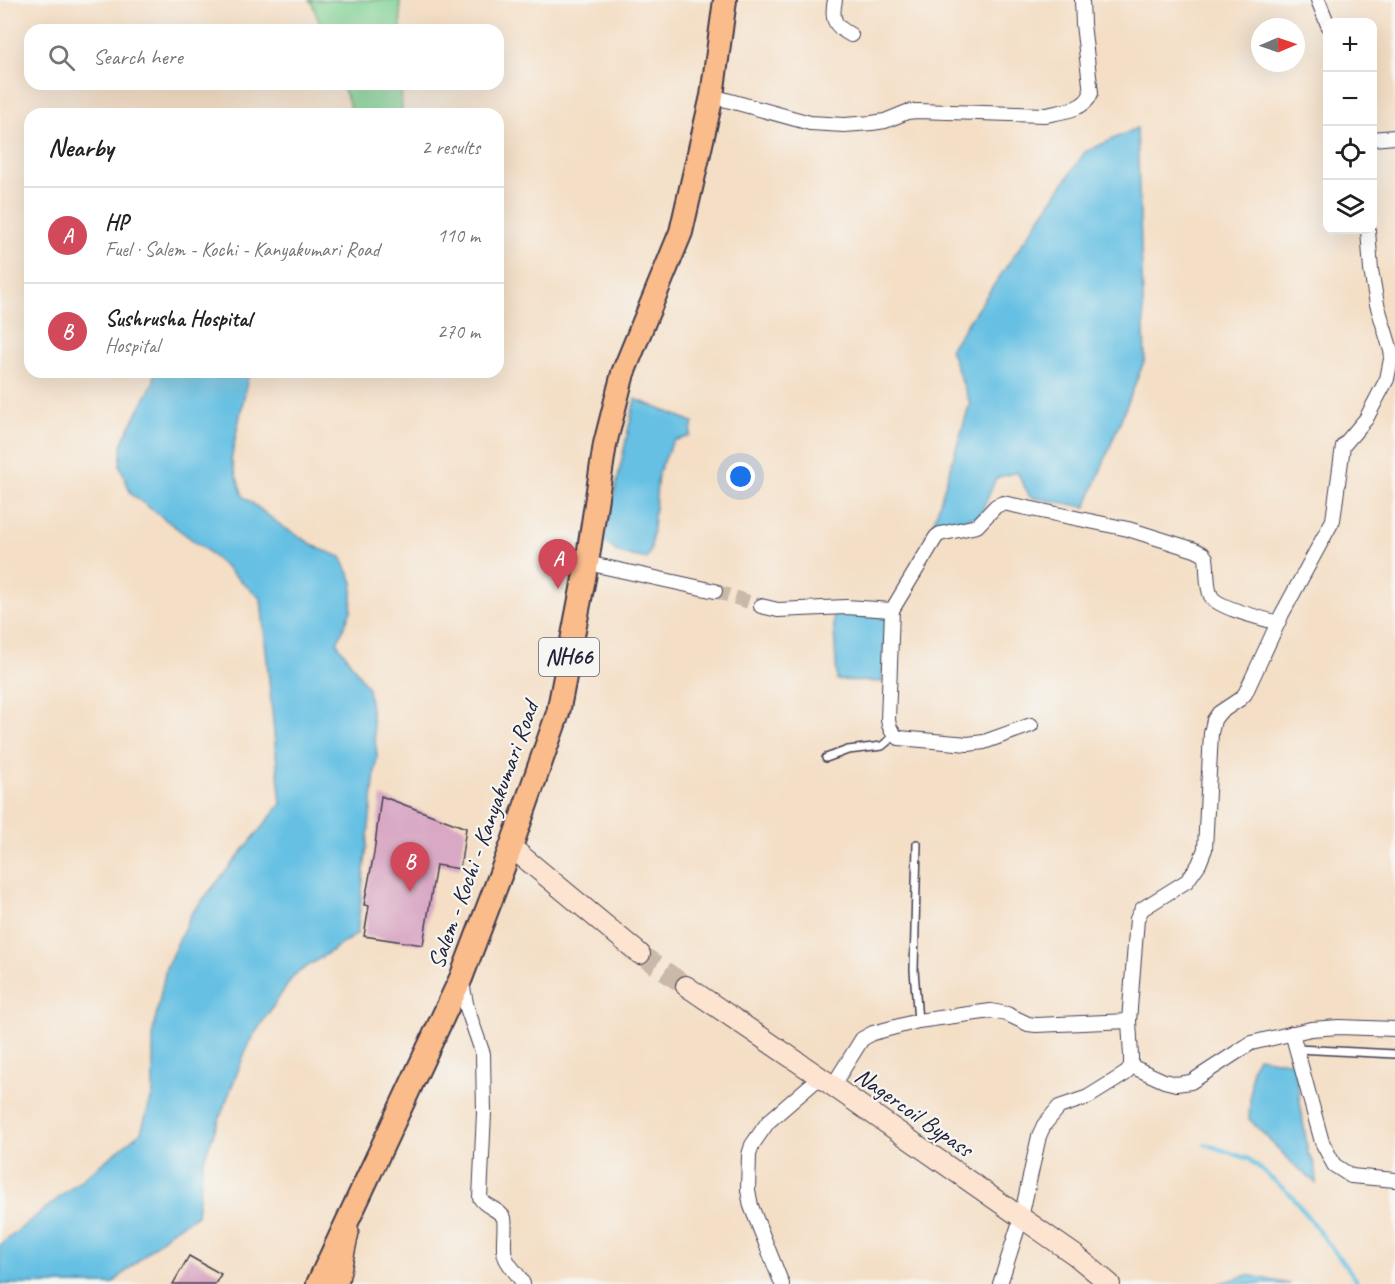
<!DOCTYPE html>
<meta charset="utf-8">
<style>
body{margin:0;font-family:Caveat,sans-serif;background:#f6f6f6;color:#222}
.controls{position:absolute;right:18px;top:18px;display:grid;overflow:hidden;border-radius:12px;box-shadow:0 6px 24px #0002}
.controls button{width:54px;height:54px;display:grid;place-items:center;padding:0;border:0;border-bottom:2px solid #e0e0e0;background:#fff;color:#222;font:30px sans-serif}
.compass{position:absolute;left:1251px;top:18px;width:54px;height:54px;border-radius:50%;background:#fff;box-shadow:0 6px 24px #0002;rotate:88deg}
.you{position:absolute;left:741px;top:477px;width:21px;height:21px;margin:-15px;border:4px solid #fff;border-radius:50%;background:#1a73e8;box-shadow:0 0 0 9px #1a73e833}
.badge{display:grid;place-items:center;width:39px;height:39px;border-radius:50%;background:#d1495b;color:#fff;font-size:20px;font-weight:700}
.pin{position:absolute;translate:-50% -50px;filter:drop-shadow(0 2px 3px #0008)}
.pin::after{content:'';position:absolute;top:32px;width:21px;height:18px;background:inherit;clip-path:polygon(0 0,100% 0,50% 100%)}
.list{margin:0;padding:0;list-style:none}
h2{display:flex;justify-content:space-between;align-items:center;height:78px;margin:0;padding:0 24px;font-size:26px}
h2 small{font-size:20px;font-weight:400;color:#767676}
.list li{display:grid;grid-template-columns:39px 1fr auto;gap:18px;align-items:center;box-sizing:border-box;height:96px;padding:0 24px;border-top:2px solid #e0e0e0}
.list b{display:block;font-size:22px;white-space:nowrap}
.list p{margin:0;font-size:20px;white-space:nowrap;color:#767676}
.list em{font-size:20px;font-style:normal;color:#767676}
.icon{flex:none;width:33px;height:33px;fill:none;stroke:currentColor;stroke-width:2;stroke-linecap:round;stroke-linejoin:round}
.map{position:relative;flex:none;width:1395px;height:1284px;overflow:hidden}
.search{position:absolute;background:#fff;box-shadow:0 6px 24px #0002;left:24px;top:24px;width:480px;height:66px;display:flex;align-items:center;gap:15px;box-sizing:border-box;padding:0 21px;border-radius:18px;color:#767676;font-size:22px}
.panel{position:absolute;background:#fff;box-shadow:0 6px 24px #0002;left:24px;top:108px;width:480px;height:270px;border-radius:18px}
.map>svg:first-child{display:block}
</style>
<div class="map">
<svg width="1395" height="1284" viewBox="0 0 1395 1284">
<rect width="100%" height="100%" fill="#f6f6f2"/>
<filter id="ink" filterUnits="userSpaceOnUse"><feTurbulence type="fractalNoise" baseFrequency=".0167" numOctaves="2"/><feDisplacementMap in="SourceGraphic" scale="12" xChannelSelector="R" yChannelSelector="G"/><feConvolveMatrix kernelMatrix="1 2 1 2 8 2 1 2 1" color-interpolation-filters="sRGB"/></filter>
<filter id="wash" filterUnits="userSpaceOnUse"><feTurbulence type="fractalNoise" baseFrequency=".008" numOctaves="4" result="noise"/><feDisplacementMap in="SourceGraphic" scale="24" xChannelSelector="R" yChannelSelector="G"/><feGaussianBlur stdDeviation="1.35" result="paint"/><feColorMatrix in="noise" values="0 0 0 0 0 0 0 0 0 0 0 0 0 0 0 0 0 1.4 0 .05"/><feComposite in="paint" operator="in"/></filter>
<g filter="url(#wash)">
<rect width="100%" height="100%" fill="#f4dec5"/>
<g fill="#83d394" stroke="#527a68" stroke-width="1.5">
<polygon points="309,0 400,0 401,30 322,30 312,3"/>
<polygon points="342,84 401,84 402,114 353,114"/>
</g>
<g fill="#65c0e3" stroke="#44718f" stroke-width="1.5">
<polygon points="1137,128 1145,359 1086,507 1030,497 1017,472 996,478 980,516 933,525 970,403 950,349 1085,152"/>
<polygon points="154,372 249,372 231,460 243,496 283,527 320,549 341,557 353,582 351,611 337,643 368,688 377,755 357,934 294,975 249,1042 203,1161 197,1215 171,1231 112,1284 0,1284 0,1245 141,1132 153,1093 153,1031 166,968 191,914 281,804 261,599 206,550 131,494 120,466 122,442 154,381"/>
<polygon points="635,399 693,422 690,436 673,441 658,474 651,549 647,559 619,553 604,542"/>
<polygon points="833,613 886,618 882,682 837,680"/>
<polygon points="1258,1057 1294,1063 1308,1153 1315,1165 1316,1183 1295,1166 1249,1119 1252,1068"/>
<polygon points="1247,1275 1290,1284 1291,1284 1217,1284"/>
</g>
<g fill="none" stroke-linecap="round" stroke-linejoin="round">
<polyline stroke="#65c0e3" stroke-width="4" points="1205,1144 1249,1159 1292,1196 1356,1279 1357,1284"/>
</g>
<g id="blocks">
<g fill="#d9a8c4">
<polygon points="381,796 466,828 460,869 436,865 423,945 364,936 369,906 364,905 374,853"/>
<polygon points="189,1256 221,1274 215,1284 173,1284"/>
</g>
</g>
</g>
<g filter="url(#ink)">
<use href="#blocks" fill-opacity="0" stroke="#423e50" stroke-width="1.5"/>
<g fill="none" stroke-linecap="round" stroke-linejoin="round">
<polyline stroke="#cab8a9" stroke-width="14" stroke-dasharray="14 7" stroke-linecap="butt" points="715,591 761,606"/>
<polyline stroke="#cab8a9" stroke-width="20" stroke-dasharray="20 10" stroke-linecap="butt" points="640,954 686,986"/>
<defs>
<g id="service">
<polyline points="826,758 848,750 882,746 895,735"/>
<polyline points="917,844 914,970 918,1021"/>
<polyline points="1297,1049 1395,1054"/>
</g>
<g id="minor">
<path d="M835,0C831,19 834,26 851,35"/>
<polyline points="1318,0 1328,25"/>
<path d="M712,96L810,123L844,125L872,123L885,121L907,112L917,111L1045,115C1060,112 1086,110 1091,93L1083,24L1082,0"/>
<polyline points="1372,139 1395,137"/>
<polyline points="587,563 715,591"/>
<path d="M761,606L778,610L846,607L892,610L936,537L940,534L977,526L996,506L1003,503L1128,529L1195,550L1203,554L1206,558C1208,569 1206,587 1211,596C1217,608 1265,619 1278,623"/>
<path d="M892,610L888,720C889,728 892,734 899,738L968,744L984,742L1031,725"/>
<path d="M461,978L467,1008L483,1054L484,1113L480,1198C486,1208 498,1208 504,1218C506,1230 502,1244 505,1256C508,1266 519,1274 523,1284"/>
<polyline points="1292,1033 1322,1142 1334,1165 1351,1176 1395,1180"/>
<polyline points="1131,1066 1164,1081 1176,1084 1191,1082 1251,1043 1311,1029 1339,1027 1395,1029"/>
<polyline points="832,1087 862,1039 873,1033 918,1021 991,1011 1007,1014 1028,1024 1036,1025 1129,1021"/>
<polyline points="782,1284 751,1206 748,1190 749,1155 752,1145 768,1122 820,1077"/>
<polyline points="1000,1284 1021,1218 1039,1136 1044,1125 1059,1107 1088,1097 1125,1074 1131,1066 1131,1056 1129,1021 1137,919 1142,909 1187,881 1199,864 1205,849 1211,733 1214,720 1219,713 1240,699 1245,694 1282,614 1333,520 1343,446 1366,419 1387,379 1392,354 1377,304 1371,270 1368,230"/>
</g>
<g id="secondary">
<polyline points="511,847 640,954"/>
<polyline points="686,986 817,1075 1075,1255 1110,1284"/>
</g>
<polyline id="primary" points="337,1284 348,1232"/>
<polyline id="trunk" points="318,1284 461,978 511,847 558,713 587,563 605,444 623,373 681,232 712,96 725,0"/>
</defs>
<use href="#service" stroke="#423e50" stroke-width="10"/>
<use href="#minor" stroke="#423e50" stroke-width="16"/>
<use href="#secondary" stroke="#423e50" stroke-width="22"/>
<use href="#primary" stroke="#423e50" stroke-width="24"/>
<use href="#trunk" stroke="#423e50" stroke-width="26"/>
<use href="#service" stroke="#fff" stroke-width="7"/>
<use href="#minor" stroke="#fff" stroke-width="14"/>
<use href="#secondary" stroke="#fde4d1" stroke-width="20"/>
<use href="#primary" stroke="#fabc8b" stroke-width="21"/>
<use href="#trunk" stroke="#fabc8b" stroke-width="22"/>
</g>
</g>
<g text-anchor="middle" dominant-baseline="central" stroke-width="4.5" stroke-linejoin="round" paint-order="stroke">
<rect fill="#f6f6f2" stroke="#626272" stroke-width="1.5" x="539" y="638" width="60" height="38" rx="4.5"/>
<g font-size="22" font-weight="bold" fill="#22223b">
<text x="569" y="657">NH66</text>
</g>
<g font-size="24" fill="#22223b" stroke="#f6f6f2">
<text transform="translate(483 835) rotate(-70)">Salem - Kochi - Kanyakumari Road</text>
<text transform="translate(914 1112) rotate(35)">Nagercoil Bypass</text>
</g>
</g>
</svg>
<div class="controls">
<button>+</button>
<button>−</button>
<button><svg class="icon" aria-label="locate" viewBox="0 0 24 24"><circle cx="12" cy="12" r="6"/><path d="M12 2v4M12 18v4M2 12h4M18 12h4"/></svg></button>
<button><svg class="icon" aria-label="layers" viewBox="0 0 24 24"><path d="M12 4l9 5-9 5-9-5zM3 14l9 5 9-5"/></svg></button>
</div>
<svg class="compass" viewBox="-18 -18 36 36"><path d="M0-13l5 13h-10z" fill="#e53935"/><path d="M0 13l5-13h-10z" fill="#767676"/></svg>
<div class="you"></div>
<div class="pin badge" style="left:558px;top:589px">A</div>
<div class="pin badge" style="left:410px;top:892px">B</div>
<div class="search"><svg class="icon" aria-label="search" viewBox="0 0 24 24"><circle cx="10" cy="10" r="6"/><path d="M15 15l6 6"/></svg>Search here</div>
<section class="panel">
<h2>Nearby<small>2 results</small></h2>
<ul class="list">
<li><span class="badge">A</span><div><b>HP</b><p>Fuel · Salem - Kochi - Kanyakumari Road</p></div><em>110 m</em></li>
<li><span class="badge">B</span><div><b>Sushrusha Hospital</b><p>Hospital</p></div><em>270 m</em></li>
</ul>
</section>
</div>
